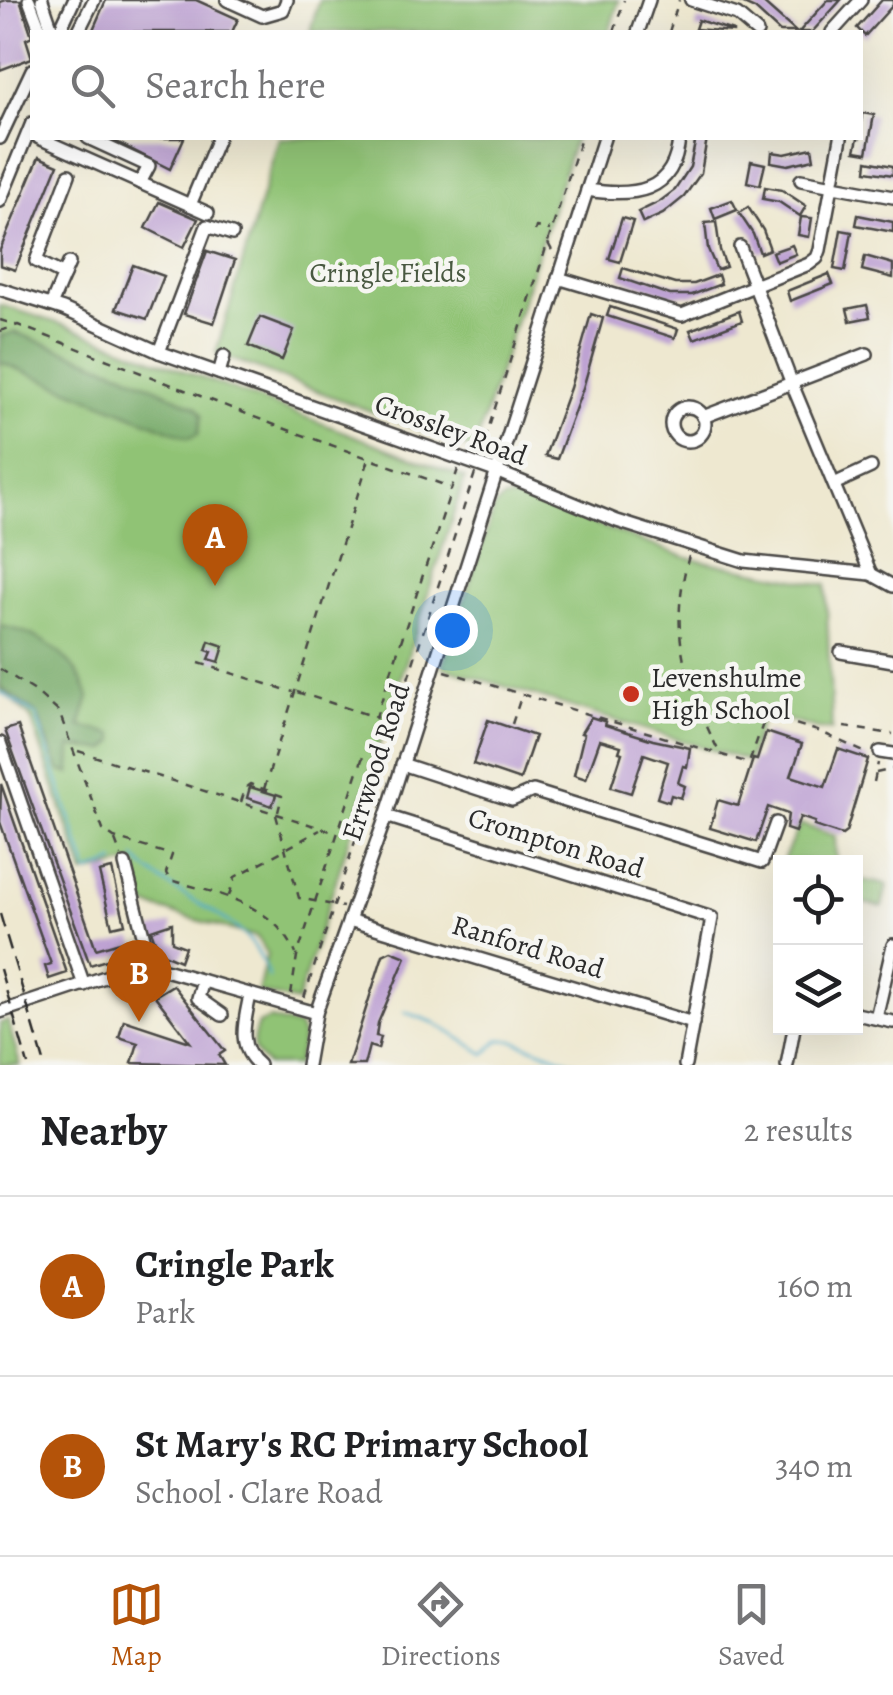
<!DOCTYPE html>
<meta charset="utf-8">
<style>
body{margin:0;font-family:Alegreya,serif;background:#f6f6f6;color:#202124}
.controls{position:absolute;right:30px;bottom:30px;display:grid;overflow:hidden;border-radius:0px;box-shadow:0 10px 40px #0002}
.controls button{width:90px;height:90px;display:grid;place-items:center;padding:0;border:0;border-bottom:2px solid #e0e0e0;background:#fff;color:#202124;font:50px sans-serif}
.you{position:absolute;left:452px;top:630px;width:35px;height:35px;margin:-25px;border:8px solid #fff;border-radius:50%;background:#1a73e8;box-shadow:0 0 0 15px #1a73e833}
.badge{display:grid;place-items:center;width:65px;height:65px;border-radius:50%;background:#b45309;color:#fff;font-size:32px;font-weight:700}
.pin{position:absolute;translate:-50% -82px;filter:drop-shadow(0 2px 5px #0008)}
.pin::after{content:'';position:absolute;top:52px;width:35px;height:30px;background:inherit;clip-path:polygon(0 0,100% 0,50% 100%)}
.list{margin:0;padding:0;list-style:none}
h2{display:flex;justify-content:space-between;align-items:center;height:130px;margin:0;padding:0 40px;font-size:42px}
h2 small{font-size:32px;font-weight:400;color:#757577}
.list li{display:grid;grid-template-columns:65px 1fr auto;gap:30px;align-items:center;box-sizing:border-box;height:180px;padding:0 40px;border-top:2px solid #e0e0e0}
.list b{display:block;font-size:38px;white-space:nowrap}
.list p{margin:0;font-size:32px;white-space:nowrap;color:#757577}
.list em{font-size:32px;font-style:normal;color:#757577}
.icon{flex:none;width:55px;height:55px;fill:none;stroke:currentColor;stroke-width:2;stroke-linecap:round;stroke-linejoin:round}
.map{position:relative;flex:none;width:893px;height:1065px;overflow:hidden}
.search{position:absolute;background:#fff;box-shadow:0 10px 40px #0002;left:30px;right:30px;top:30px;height:110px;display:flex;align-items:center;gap:25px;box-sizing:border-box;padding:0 35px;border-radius:0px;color:#757577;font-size:38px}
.sheet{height:490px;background:#fff}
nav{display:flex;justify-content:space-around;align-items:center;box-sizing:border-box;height:140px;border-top:2px solid #e0e0e0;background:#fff;font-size:28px;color:#757577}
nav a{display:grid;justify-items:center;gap:5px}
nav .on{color:#b45309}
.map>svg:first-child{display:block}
</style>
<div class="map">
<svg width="893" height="1065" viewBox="0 0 893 1065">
<rect width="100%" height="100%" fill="#f6f6f2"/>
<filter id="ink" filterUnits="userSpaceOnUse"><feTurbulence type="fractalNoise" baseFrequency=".01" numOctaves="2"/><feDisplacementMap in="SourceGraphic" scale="20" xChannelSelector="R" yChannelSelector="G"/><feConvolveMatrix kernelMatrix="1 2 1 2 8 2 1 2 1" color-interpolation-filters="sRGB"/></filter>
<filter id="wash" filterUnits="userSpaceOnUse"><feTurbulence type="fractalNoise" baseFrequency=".0048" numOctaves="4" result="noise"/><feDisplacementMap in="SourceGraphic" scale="40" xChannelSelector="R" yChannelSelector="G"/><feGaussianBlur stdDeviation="2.25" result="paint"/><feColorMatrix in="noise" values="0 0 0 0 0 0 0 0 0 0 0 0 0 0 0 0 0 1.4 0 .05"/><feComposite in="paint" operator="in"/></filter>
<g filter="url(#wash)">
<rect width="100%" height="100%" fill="#eee8d0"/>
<g fill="#90c374" stroke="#5e7750" stroke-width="2.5">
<polygon points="319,0 619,0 609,32 310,32"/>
<polygon points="279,138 575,138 474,450 216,353"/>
<polygon points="0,305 64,325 465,478 297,1002 258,992 267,953 257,937 144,905 134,862 84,874 31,718 6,694 0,693"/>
<polygon points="523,498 688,558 826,585 832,730 817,729 764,713 748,761 442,667 495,506 504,499"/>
<polygon points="800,824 835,836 836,862 783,860"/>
<polygon points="856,879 887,885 882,907 856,901"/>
<path d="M270,1019L299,1027L303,1037L297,1065H267C251,1051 250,1044 258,1024Z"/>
<polygon points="8,1021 20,1065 0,1065 0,1023"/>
</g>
<g fill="#74a966" stroke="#506a48" stroke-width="2.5">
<polygon points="14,332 124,373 196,407 202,415 198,434 189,438 0,362 0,337"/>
<path d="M0,626C40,632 76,658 89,697L80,726L113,734L115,741L106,750L71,747L70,774L59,770L37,714L0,687Z"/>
</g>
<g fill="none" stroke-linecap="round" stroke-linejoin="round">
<g stroke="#4dabcb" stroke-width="2.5">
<polyline points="0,692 36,715 88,873 115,862"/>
<path d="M135,858C168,894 218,906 251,942C259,951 264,965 269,977"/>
<polyline points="405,1012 435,1023 485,1054 499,1040 512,1040 581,1065"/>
</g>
</g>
<g id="blocks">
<g fill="#bea2d3">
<polygon points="6,0 20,0 32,36 26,39 32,58 0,70 0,2"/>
<polygon points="106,0 196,0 238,19 232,32 92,32"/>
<polygon points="735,0 760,0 796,32 780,32 755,9"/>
<polygon points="828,0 841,0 812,32 799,32"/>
<polygon points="882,0 893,0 893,5 865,36 857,28"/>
<polygon points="698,20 733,31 733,32 695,29"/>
<polygon points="862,113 874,115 867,153 855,151 858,138 860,138"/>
<polygon points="109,138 184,138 170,169"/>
<polygon points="696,138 707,138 701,173 684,197 663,214 643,223 638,212 659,202 675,190 690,167"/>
<polygon points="812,148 814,159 788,165 771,162 772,152 785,154"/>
<polygon points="39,157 58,165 15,270 0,265 0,250"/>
<polygon points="751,161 765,164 760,185 747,182"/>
<polygon points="867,161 893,166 893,175 866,171"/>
<polygon points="765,187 782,190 806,206 800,216 779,202 763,199"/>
<polygon points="732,200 737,210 715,219 711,208"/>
<polygon points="159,202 198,219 184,247 146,228"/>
<polygon points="748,207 763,230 770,249 760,253 753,234 739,213"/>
<polygon points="858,215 893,222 893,232 856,225"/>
<polygon points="801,217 812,218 809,237 798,235"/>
<polygon points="622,218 633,221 620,262 609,259"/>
<polygon points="716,222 720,250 726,267 717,270 708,249 705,223"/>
<polygon points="841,230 852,232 845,271 834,269"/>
<polygon points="792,245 796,254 776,262 772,252"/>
<polygon points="207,251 235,260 214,323 184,314"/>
<polygon points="865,256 893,264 893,278 862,270"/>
<polygon points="133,265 164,276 147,319 116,309"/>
<polygon points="623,268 675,284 694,284 718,275 721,284 692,295 670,295 620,278"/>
<polygon points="829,274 833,284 790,301 787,291"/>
<polygon points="867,305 870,317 850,321 847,309"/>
<polygon points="610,307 678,329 675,338 607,316"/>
<polygon points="739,311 742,321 694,339 690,330"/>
<polygon points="591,314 603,318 583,388 557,459 545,456 570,388"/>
<polygon points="260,317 294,330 282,360 248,346"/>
<polygon points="209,641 224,646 219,662 209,659 212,652 206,650"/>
<polygon points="591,717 606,722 605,725 653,740 690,748 687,767 683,766 678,783 685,786 681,798 671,795 669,802 657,798 668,762 644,754 631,793 611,787 622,753 619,752 621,746 600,740 586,779 574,775 584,734 581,733"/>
<polygon points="488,720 535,736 520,780 473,764"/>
<polygon points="18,726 96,949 133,938 136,946 131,947 133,952 90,965 5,730"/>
<polygon points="766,732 802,744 791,776 825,787 838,749 868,759 846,832 842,835 814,826 815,822 800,817 795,832 786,829 788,814 768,807 756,842 710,828 718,800 738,806 753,759 757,760"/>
<polygon points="1,784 67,973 49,979 45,966 51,964 0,822"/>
<polygon points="250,787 276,795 272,806 247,798"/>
<polygon points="112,869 125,924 112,927 99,872"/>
<polygon points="172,923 172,942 185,947 180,961 159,952 151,930"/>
<polygon points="391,951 406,957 378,1023 376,1036 381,1037 378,1049 369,1046 364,1065 348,1065 383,955"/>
<polygon points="173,985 225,1051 219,1055 225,1065 132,1063 138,1043 119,1037 124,1020 190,1042 155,996"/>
</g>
</g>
</g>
<g filter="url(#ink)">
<use href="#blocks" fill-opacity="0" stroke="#484744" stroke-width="2.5"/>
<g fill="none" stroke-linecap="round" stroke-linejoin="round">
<defs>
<g id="minor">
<polyline points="29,0 41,32"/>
<polyline points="42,0 53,32"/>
<polyline points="227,0 262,16 283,10 287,0"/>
<polyline points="691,0 737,15 757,32"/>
<polyline points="59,32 74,0"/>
<polyline points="78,32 94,0"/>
<polyline points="638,32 649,0"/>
<polyline points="832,32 861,0"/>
<polyline points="0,138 32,70"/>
<polyline points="39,138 208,213"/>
<polyline points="88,138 149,166 140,183"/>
<polyline points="801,180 893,197"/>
<path d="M587,190C633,197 675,194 679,138"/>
<polyline points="0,201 32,123"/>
<polyline points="190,205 218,138"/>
<polyline points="740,247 792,384 871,574"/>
<polyline points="64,275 36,261 69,175"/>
<polyline points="558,278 682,315 809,264 817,258 820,250 841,138"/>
<polyline points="0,289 63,309 159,352 498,472 617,521 744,561 871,574 893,586"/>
<polyline points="51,305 69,263"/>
<polyline points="159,352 207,226 232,234"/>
<polyline points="219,373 224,356"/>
<circle cx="688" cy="424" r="17"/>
<polyline points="703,417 867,354"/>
<polyline points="834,484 871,467"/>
<polyline points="841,652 893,661"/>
<polyline points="0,743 84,985"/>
<polyline points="880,752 893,754"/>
<polyline points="402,764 512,800 533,791 762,862 776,823"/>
<polyline points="386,816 712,918 685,1065"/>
<polyline points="125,864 151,966"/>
<polyline points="349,920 693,1023"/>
<polyline points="203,981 198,998 222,1015"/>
<path d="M250,995C245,1021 236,1046 259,1065"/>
<polyline points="0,1012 132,968 151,966 316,1013"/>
<polyline points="856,1014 893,1022"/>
<polyline points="876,1018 893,945"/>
<polyline points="307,1065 316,1013 386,816 604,138"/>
<polyline points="787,1065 794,1028"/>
</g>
</defs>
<use href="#minor" stroke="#484744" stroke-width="16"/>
<g stroke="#484744" stroke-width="2.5" stroke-dasharray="8 8" stroke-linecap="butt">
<polyline points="614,32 624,0"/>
<polyline points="669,32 679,0"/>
<polyline points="535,231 536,227 550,230"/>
<polyline points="548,243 556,258"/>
<polyline points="0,320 16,325"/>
<polyline points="0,331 18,325 280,427 450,487"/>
<polyline points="480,455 581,138"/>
<path d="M689,556C667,632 686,685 720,754"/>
<polyline points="199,663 293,692"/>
<path d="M0,669L35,691L59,712L103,830L114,838L172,855L166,873L170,880C218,894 274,903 296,954"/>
<polyline points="445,671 749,763 766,715 821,732 868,754"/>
<polyline points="297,692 375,717"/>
<polyline points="512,724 521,697"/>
<polyline points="844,727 893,734"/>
<polyline points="78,751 337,833"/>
<polyline points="876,773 893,769"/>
<polyline points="874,782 878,763"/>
<polyline points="264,789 369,459"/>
<polyline points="241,802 246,787 250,784 282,796 278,812"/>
<polyline points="276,815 299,898 343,907"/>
<polyline points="115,840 121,856"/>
<polyline points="229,896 235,877 320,830"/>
<polyline points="291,994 297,956 458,469"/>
<polyline points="304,998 475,473"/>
</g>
<use href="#minor" stroke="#fff" stroke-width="11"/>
<g stroke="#2b2b2b" stroke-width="2.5" stroke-dasharray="15 8" stroke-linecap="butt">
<polyline points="0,914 45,1065"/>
<polyline points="0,969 28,1065"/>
</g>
</g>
</g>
<circle fill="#c8321e" stroke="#f6f6f2" stroke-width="4" cx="631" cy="694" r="10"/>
<g text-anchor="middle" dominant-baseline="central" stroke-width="9" stroke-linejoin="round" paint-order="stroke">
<g font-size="28" fill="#495941" stroke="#f6f6f2">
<text x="388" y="273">Cringle Fields</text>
</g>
<g font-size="28" fill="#2b2b2b" stroke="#f6f6f2">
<text transform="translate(451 430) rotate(20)">Crossley Road</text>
<text transform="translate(376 762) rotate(-72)">Errwood Road</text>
<text transform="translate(556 843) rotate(17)">Crompton Road</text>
<text transform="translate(528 947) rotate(17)">Ranford Road</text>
</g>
<g font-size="28" fill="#2b2b2b" stroke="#f6f6f2" text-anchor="start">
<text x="651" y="678">Levenshulme<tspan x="651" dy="32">High School</tspan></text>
</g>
</g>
</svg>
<div class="controls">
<button><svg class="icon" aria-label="locate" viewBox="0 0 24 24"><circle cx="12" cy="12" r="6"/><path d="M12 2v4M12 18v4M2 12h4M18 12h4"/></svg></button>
<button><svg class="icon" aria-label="layers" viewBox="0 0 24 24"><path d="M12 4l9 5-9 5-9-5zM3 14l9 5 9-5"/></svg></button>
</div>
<div class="you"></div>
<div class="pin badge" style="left:215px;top:586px">A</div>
<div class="pin badge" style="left:139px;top:1022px">B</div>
<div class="search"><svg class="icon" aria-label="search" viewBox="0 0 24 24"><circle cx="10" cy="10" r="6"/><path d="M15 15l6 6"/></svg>Search here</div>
</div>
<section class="sheet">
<h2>Nearby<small>2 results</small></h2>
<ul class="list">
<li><span class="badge">A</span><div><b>Cringle Park</b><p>Park</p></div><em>160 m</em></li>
<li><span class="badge">B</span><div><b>St Mary's RC Primary School</b><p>School · Clare Road</p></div><em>340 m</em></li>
</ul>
</section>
<nav>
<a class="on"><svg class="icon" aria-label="map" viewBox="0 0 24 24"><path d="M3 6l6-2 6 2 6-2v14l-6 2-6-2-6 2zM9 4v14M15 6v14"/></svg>Map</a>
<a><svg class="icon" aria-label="directions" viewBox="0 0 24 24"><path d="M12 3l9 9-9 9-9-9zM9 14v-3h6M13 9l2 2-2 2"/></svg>Directions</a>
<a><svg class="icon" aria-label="saved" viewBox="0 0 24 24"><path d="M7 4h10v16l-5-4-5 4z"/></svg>Saved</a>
</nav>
